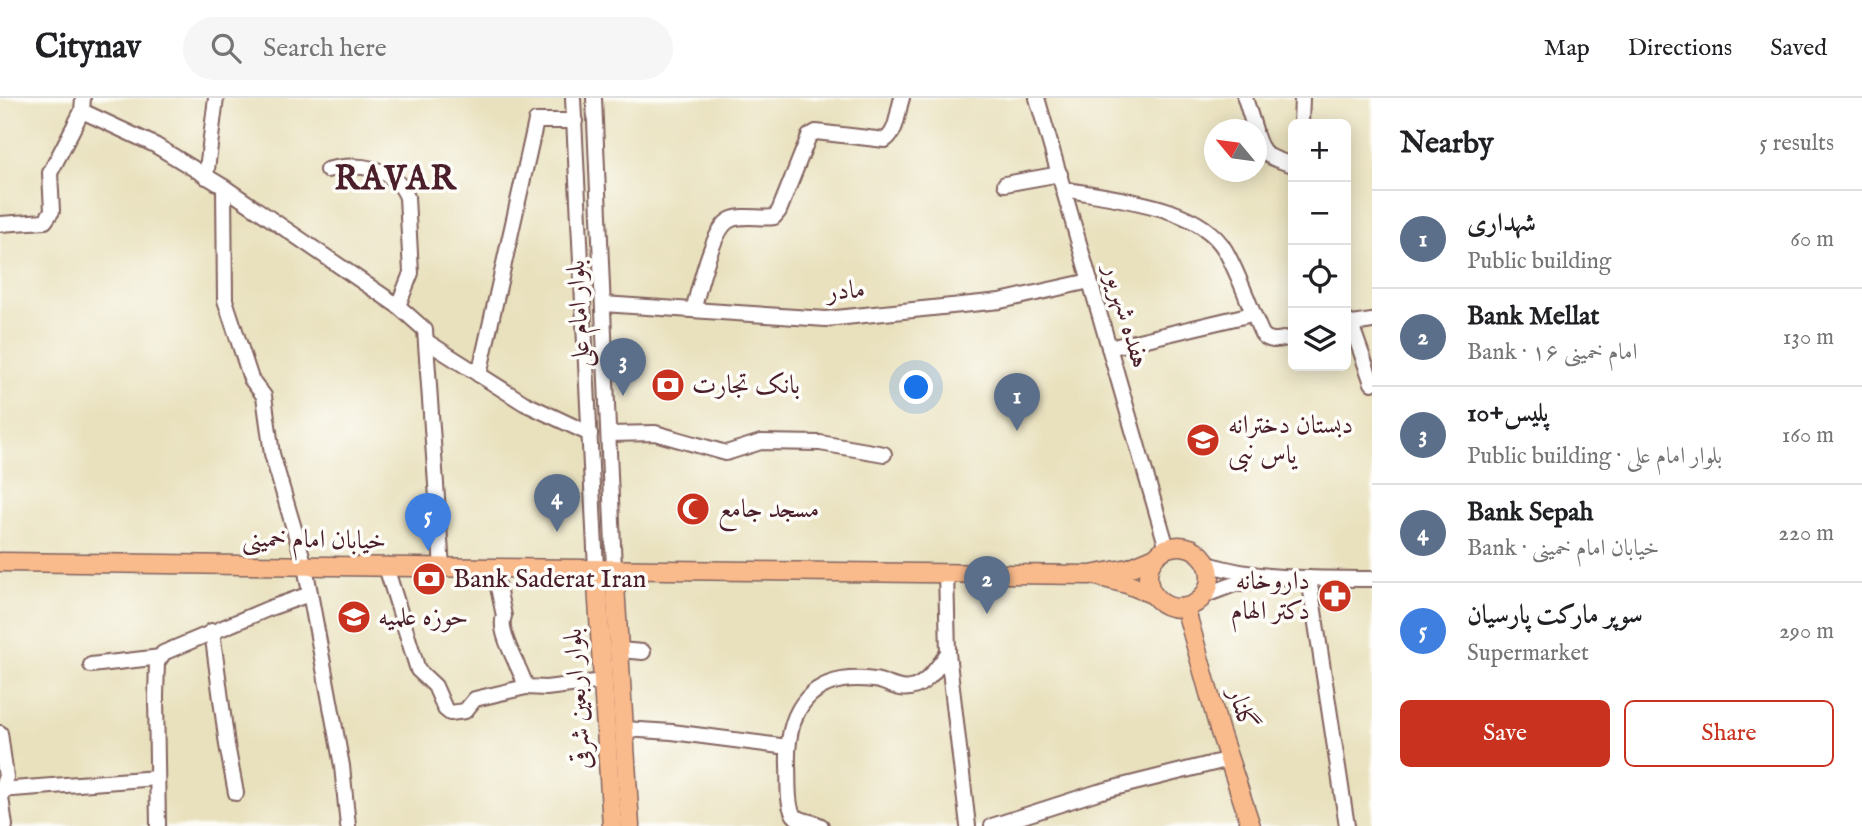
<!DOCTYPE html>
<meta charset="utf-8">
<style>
body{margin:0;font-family:"IM FELL English",Amiri,serif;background:#f6f6f6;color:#202124}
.controls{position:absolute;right:21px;top:21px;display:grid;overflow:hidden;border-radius:10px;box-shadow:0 4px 18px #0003}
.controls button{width:63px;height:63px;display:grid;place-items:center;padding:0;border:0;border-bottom:2px solid #e0e0e0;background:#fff;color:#202124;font:35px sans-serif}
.compass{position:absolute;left:1204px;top:21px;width:63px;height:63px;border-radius:50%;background:#fff;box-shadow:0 4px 18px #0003;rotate:299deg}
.you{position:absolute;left:917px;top:290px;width:24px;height:24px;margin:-18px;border:5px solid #fff;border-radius:50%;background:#1a73e8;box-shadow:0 0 0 10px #1a73e833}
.badge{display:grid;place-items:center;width:46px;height:46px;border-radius:50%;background:#c8321e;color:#fff;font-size:23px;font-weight:700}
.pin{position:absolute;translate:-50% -58px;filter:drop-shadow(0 2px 4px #0008)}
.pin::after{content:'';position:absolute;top:37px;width:24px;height:21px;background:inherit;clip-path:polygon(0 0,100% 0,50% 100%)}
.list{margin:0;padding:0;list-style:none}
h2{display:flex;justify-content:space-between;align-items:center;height:91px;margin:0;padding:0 28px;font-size:30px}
h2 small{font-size:23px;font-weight:400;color:#757577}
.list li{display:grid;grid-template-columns:46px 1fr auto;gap:21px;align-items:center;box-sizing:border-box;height:98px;padding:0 28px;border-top:2px solid #e0e0e0}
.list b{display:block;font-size:26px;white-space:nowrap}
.list p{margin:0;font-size:23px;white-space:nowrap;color:#757577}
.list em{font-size:23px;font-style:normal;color:#757577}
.actions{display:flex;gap:14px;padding:21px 28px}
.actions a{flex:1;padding:16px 0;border:2px solid #c8321e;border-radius:10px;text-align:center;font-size:24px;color:#c8321e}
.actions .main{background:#c8321e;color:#fff}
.icon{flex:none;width:38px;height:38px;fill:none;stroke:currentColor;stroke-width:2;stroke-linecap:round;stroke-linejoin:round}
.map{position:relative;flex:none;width:1372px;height:728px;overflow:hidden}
header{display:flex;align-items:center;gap:42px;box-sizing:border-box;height:98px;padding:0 35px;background:#fff;border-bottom:2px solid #e0e0e0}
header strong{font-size:33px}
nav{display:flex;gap:38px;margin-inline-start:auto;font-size:24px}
.search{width:490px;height:63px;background:#f6f6f6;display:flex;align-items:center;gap:18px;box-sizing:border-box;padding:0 24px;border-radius:38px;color:#757577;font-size:26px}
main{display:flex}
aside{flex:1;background:#fff}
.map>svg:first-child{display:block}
</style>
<header>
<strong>Citynav</strong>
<div class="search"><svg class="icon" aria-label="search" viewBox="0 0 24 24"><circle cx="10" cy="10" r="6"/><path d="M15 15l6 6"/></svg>Search here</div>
<nav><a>Map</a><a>Directions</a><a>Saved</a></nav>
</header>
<main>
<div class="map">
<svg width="1372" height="728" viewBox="0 0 1372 728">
<rect width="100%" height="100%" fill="#fdfcf7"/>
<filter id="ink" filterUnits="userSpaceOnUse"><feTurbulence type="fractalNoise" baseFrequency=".0143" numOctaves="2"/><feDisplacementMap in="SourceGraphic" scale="14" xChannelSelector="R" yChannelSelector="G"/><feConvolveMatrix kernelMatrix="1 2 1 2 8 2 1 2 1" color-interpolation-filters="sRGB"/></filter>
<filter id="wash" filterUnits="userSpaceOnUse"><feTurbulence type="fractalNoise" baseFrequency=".00686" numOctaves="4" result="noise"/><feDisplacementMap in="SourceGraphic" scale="28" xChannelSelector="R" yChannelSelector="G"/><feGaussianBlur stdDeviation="1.57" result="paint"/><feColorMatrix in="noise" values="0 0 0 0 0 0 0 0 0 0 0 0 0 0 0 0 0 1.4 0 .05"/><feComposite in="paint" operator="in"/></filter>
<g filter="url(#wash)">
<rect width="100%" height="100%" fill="#e9e1be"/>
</g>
<g filter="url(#ink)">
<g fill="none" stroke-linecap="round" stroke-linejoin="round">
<defs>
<g id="minor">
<polyline points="573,0 596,471"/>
<polyline points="594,0 614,471"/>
<polyline points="1037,0 1167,450"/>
<polyline points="1245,0 1255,32"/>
<polyline points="82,13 155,47 224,89 398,208 425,232 442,470"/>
<polyline points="1301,26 1302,0"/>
<path d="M1256,37C1263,60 1272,60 1293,67"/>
<path d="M327,72C355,65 394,67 407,99L411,175L398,208"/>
<polyline points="206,79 216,0"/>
<polyline points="1005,86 1060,76"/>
<polyline points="224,89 225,202 251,281 264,298 272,356 305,468 342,668 348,728"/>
<path d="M1064,91C1112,101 1198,106 1225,152C1240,178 1249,208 1262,236C1270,246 1281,241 1293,239"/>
<polyline points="0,126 45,123 52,113 50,75 82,13 83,0"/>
<polyline points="603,206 826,221 1000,203 1090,183"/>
<path d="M693,212C699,193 712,130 730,122C741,116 761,121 774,119L779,113L809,38L816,34L885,42C898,33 897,14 902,0"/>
<polyline points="1346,222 1351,226 1372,285"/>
<polyline points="1346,227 1372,223"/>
<polyline points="426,243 524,305 590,336"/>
<polyline points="1109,250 1252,216"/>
<polyline points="479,277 536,23 575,23"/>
<polyline points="610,336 655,335 726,355 761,344 820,345 884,356"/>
<path d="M1208,466C1261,483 1317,480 1372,481"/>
<polyline points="386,469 418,572 435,588 445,611 450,615 465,613 475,601 526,589"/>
<path d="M494,470L504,518C497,535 521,570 526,589L546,590L603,583"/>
<polyline points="946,474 948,555 968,728"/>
<polyline points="1309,480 1347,728"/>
<polyline points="1203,498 1232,487 1259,482"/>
<polyline points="212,533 227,647 236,695"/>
<polyline points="619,552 643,554"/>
<polyline points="91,567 161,559"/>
<polyline points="624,631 672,634 788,649"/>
<polyline points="0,635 6,679 0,692"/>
<polyline points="0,692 157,680"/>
<polyline points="0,692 5,728"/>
<polyline points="158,728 156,598 157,565 163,555 270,510 310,496"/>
<path d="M821,728C813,723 804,724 796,719C786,712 789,679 788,668C786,610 812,574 874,582C886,583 897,593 910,590C927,587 938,568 948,555"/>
<polyline points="992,728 1098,694 1230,661"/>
</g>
<g id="major">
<circle cx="1179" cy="479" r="31"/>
<polyline points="0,464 1090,477 1129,470 1153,460"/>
<polyline points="596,471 612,728"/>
<polyline points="614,471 630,728"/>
<polyline points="1097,478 1127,486 1154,497"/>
<polyline points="1185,509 1219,631 1251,728"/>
</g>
</defs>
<use href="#minor" stroke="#82635e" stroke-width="18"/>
<use href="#major" stroke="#82635e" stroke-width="21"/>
<use href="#minor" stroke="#fff" stroke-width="14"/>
<use href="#major" stroke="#fabb8c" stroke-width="18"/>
</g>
</g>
<defs>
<symbol id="bank-disc" viewBox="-11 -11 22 22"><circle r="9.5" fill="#c8321e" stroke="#fdfcf7"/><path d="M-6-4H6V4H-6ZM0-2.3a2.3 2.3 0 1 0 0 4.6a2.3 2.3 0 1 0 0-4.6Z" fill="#fff"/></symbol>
<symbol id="school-disc" viewBox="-11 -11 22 22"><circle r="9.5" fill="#c8321e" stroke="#fdfcf7"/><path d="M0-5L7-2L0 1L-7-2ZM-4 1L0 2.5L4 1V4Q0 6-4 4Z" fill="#fff"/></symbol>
<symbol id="mosque-disc" viewBox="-11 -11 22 22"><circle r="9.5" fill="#c8321e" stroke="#fdfcf7"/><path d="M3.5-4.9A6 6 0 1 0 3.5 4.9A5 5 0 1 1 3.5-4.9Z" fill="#fff"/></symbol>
<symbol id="pharmacy-disc" viewBox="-11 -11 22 22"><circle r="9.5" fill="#c8321e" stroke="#fdfcf7"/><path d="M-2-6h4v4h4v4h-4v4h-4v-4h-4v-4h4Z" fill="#fff"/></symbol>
</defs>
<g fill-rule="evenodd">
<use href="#bank-disc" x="649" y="268" width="38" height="38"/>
<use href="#school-disc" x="1184" y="323" width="38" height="38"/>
<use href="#mosque-disc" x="674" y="392" width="38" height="38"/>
<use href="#bank-disc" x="410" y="462" width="38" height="38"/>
<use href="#pharmacy-disc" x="1316" y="479" width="38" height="38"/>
<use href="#school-disc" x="335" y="500" width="38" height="38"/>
</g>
<g text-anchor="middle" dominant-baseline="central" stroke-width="7" stroke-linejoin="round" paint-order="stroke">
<g font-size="26" fill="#4a1f2b" stroke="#fdfcf7">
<text transform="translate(846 193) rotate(-4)">مادر</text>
<text transform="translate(579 216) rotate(-93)">بلوار امام علی</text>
<text transform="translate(1126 218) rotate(74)">هفده شهریور</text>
<text transform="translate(314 442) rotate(1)">خیابان امام خمینی</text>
<text transform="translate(578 601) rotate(-94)">بلوار اربعین شرقی</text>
<text transform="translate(1242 611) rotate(73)">گلنار</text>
</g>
<g font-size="26" fill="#4a1f2b" stroke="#fdfcf7" text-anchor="start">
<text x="692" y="287">بانک تجارت</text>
<text x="1228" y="327">دبستان دخترانه<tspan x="1228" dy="30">یاس نبی</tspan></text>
<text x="718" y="411">مسجد جامع</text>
<text x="453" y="481">Bank Saderat Iran</text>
<text x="1310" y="483" text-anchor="end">داروخانه<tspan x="1310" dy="30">دکتر الهام</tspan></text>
<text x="378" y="519">حوزه علمیه</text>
</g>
<g font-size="33" font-weight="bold" letter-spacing="2" fill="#4a1f2b" stroke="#fdfcf7">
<text x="396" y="82">RAVAR</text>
</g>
</g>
</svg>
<div class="controls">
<button>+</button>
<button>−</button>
<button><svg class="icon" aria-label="locate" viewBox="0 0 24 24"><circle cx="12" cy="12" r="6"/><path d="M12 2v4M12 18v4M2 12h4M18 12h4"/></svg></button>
<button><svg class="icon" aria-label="layers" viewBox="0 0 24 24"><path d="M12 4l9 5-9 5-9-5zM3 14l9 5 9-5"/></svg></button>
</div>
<svg class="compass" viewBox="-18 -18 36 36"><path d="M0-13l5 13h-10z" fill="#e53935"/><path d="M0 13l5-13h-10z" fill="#757577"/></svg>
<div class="you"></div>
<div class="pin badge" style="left:1017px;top:333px;background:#5c6f8a">1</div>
<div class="pin badge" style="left:987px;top:516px;background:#5c6f8a">2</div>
<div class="pin badge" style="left:623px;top:298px;background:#5c6f8a">3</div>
<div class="pin badge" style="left:557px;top:434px;background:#5c6f8a">4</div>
<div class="pin badge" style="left:428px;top:453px;background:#3f7fe0">5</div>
</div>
<aside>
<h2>Nearby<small>5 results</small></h2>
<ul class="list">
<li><span class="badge" style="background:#5c6f8a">1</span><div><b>شهداری</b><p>Public building</p></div><em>60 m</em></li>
<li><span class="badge" style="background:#5c6f8a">2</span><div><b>Bank Mellat</b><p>Bank · امام خمینی ۱۶</p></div><em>130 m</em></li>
<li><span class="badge" style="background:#5c6f8a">3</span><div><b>پلیس+10</b><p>Public building · بلوار امام علی</p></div><em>160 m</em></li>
<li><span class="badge" style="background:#5c6f8a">4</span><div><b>Bank Sepah</b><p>Bank · خیابان امام خمینی</p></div><em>220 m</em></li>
<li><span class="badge" style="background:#3f7fe0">5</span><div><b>سوپر مارکت پارسیان</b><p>Supermarket</p></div><em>290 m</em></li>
</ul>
<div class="actions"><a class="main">Save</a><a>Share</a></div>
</aside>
</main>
